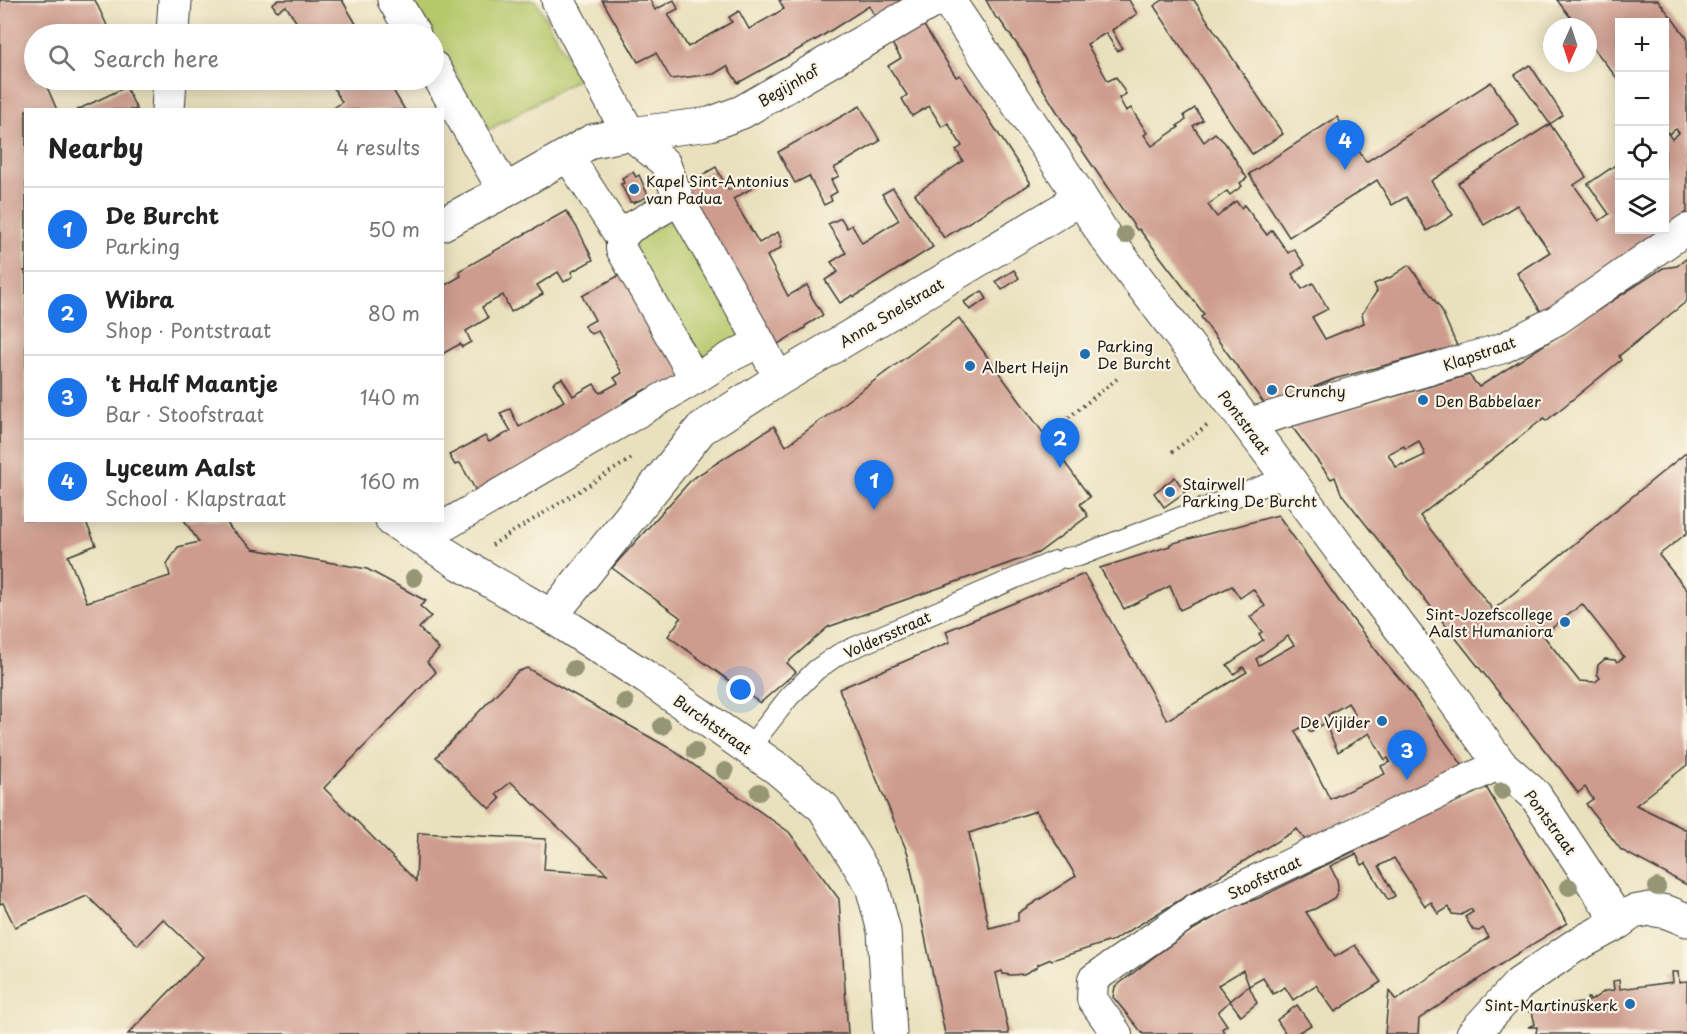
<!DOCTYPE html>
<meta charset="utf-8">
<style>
body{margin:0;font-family:"Playpen Sans",sans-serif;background:#f6f6f6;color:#222}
.controls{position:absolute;right:18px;top:18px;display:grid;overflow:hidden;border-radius:0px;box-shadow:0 3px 15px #0003}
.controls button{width:54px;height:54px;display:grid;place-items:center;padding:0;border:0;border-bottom:2px solid #e0e0e0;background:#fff;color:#222;font:30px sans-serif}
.compass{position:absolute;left:1543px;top:18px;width:54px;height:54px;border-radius:50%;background:#fff;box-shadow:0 3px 15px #0003;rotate:183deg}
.you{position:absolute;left:741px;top:690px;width:21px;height:21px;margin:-15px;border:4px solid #fff;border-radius:50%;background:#1a73e8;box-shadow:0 0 0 9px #1a73e833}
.badge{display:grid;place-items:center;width:39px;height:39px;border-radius:50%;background:#1a73e8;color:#fff;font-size:20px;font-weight:700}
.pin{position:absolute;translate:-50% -50px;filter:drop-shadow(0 2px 3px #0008)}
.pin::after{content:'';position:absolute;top:32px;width:21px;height:18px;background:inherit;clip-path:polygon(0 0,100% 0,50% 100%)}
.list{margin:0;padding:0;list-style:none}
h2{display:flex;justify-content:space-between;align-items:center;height:78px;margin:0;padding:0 24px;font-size:26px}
h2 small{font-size:20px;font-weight:400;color:#767676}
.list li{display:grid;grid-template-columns:39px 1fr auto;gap:18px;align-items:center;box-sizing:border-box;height:84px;padding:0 24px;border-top:2px solid #e0e0e0}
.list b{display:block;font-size:22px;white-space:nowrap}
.list p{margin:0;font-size:20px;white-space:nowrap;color:#767676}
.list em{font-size:20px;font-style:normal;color:#767676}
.icon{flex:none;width:33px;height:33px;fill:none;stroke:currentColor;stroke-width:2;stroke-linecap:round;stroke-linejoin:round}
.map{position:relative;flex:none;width:1687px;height:1034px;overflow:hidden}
.search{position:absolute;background:#fff;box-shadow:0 3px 15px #0003;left:24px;top:24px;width:420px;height:66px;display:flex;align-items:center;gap:15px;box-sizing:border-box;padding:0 21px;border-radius:33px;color:#767676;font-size:22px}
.panel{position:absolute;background:#fff;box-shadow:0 3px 15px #0003;left:24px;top:108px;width:420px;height:414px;border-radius:0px}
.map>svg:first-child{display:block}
</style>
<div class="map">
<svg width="1687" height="1034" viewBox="0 0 1687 1034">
<rect width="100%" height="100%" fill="#fcf5e5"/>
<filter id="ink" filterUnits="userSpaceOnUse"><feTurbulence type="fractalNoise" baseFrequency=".0167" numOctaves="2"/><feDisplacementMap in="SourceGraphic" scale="12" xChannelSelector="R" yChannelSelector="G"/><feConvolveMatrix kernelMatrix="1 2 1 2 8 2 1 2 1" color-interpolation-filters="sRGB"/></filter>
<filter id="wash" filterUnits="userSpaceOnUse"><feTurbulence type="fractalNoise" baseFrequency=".008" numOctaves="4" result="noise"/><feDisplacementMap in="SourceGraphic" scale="24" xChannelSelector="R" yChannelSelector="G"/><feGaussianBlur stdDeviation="1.35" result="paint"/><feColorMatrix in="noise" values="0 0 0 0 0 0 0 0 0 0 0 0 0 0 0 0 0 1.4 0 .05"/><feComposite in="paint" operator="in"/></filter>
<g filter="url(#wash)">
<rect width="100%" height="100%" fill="#e9e1be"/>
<g fill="#b6c86b" stroke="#697244" stroke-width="1.5">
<polygon points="412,0 535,0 579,78 489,130"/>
<polygon points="676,222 743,334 702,362 633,254 637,239 664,223"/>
</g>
<g id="blocks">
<g fill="#ce9c8f" fill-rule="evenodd">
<polygon points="0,0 95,0 111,34 34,34 34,80 44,80 57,110 26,110 26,271 24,271 26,275 26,520 85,520 96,545 68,556 87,602 170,576 167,564 178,547 199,542 184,520 225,520 231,529 253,549 367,569 426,601 420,606 431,616 419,628 439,649 427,662 436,672 324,788 416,881 418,833 546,839 544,870 607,874 511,782 496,794 500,799 490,809 436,757 517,672 527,668 671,749 789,832 839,899 848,1034 128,1034 203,957 163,919 138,945 87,896 15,927 3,903 0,904"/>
<polygon points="278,0 342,0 362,34 304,34 286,6 277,11 272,4"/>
<polygon points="602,0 650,0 655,10 674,0 678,9 668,14 688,47 732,22 729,17 739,11 749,29 784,9 779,0 908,0 956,77 960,75 1030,182 1030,184 944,238 915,194 963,161 956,150 962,146 948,123 942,127 929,106 912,116 902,99 907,95 888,66 901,58 869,6 819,38 738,83 727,66 714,74 671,79 656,53 638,62"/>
<polygon points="986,0 1129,0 1137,14 1112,30 1122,48 1117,51 1106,33 1087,44 1108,81 1116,77 1126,94 1119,98 1126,111 1131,108 1147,133 1144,135 1152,146 1179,127 1177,126 1186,120 1184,115 1195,108 1203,120 1193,126 1204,142 1215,133 1225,143 1247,178 1240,183 1242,186 1230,195 1227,191 1208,205 1217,217 1236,201 1241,208 1244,205 1267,235 1272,230 1288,253 1294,249 1305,265 1292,274 1302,289 1313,283 1328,309 1312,317 1325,339 1364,323 1362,314 1377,291 1374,284 1391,277 1409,265 1441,309 1457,346 1334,379 1266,406 1201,317 1204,314 1139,229 1137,230 1124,212 1067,128 1035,76 1026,57 999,19 996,18"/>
<polygon points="1163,0 1194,0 1283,134 1252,154 1154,6"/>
<polygon points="1557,0 1658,0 1687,38 1687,212 1665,229 1665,133 1666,131 1672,139 1679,133 1676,129 1669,134 1665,128 1665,22 1620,22 1620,82 1588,41 1588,27 1578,27"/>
<polygon points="1530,65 1563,115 1550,124 1515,75"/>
<polygon points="329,80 387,80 405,110 331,110 342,102"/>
<polygon points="1491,82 1519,125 1431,181 1453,215 1427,231 1406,197 1392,205 1377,180 1289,237 1249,174 1337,117 1366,162"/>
<polygon points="126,87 137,110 77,110"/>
<polygon points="860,106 880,141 834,168 839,176 831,180 837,192 830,196 832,201 824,205 809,176 795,183 778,152"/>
<polygon points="1550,124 1586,177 1574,185 1599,221 1609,214 1588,184 1620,162 1620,230 1664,230 1543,315 1517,273 1550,252 1517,205 1484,225 1458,183"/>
<polygon points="716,167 728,190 747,180 752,188 733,199 759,243 778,232 782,242 780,243 782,247 767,256 788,296 807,285 811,293 810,294 823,315 805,326 805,328 771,348 681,187"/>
<polygon points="633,172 636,177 639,175 647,193 646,195 647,197 633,203 632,202 630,202 621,184 624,183 622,178"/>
<polygon points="893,188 933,247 854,297 853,295 840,303 825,280 838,272 831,262 846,253 828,224 841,218 847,228 852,225 862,243 899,220 882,194"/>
<polygon points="566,211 578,229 593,260 571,272 573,276 564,282 558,272 537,285 543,294 511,312 503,295 482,307 488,318 466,331 471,342 462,347 460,344 442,354 442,287 461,276 459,271"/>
<path d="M1687,258V301L1619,356L1621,360L1546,421L1544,418L1420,516L1493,610L1687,452V533L1659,555L1687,590V765L1636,805L1687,830V885L1621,850L1586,804L1593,799L1585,787L1578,793L1559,767L1557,766L1341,493L1335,477L1331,479L1293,428L1294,425L1469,375L1479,387L1663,268L1677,266ZM1419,441L1425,455L1404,465L1403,464L1396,467L1388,454L1404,446L1405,449ZM1582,604L1624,657L1617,662L1615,660L1605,659L1598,665L1597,674L1600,678L1595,682L1579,681L1543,635Z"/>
<polygon points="1014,270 1019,278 1002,290 996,281"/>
<polygon points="625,272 686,379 652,398 646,389 623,402 628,412 479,496 460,463 455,465 449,455 485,436 489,442 511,431 500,413 510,409 519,427 564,401 553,383 562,378 573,396 594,384 600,393 618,383 614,378 622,373 598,331 591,334 584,326 595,320 582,296"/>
<polygon points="982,291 987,299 970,310 964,302"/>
<polygon points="959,318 1090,497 1080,504 1088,516 1038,553 828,627 787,663 796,672 760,703 668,636 681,618 612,568 692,479 774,426 786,446"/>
<polygon points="1175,477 1185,492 1164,507 1154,493"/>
<path d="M1278,515L1338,600L1382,658L1405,685L1465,769L1326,831L1305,840L1297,829L1114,940L1052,960L1051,959L1037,965V967L1024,974L1012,975L1003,974L1002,971L996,973L1009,1034H945L908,854L839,689L950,642L946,631L1084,574L1167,720L1247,672L1243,667L1234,674L1227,665L1263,640L1259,634L1262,632L1250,617L1265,606L1253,589L1240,598L1232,586L1180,610L1170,586L1124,609L1100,568L1170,546V544ZM1288,636L1294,645L1259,665L1256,659ZM1348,703L1355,714L1335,725L1328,715ZM1325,723L1338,752L1369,733L1385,760L1388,758L1390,762L1381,766L1385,774L1330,799L1295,731L1306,725L1310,732ZM1036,811L1076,876L1018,913V921L989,928L969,833Z"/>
<polygon points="1486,787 1567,923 1512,957 1419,1019 1418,1034 1385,1034 1389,991 1396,1000 1489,937 1483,928 1479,931 1473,930 1465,917 1473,912 1471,909 1461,915 1452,914 1449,907 1438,914 1431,902 1425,906 1394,858 1379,866 1395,896 1388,900 1366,863 1362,865 1356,854 1330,866 1337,880 1338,887 1337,893 1334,898 1315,909 1306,912 1335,957 1355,945 1381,982 1335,1012 1316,985 1293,1000 1285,987 1273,994 1263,978 1249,986 1243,970 1218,985 1230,1001 1218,1012 1227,1025 1222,1029 1225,1034 1143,1034 1113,997 1115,987 1159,953 1189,932 1213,918 1234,907 1259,898 1383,837 1414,819"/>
<polygon points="1672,972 1678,972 1679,982 1687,981 1687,1034 1536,1034 1537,1027 1528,1027 1535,1024 1532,1012 1529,1012 1529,1010 1588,1002 1587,998 1589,998 1590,1001 1605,991 1614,990 1613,981 1619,980 1620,989 1673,982"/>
<polygon points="1249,986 1257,1003 1241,1016 1230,1001"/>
<polygon points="1297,1005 1311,1025 1296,1034 1286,1034 1277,1020"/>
</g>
</g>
</g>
<g filter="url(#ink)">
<use href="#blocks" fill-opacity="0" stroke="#3b3a34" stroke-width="1.5"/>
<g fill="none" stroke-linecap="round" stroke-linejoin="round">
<defs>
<g id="service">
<polyline points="1066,558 1079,556 1286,477"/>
<polyline points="749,748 789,697 816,670 839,654 1055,561"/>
</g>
<g id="pedestrian">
<polyline points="629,134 665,163 679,200"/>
<polyline points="567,155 621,238"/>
<polyline points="760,342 679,200 630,228 621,238 621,249 695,379 728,358 760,342 779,379"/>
<polyline points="1246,424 1503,348 1557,320 1687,229"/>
<polyline points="422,539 695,379"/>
<polyline points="1117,1034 1092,999 1093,979 1195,909 1500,764"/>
</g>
<g id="minor">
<polyline points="394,0 414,34"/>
<polyline points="558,0 629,134"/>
<polyline points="948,0 1077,192 1104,235 1268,451 1339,548 1431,668 1500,764 1535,795 1619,922"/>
<polyline points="434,68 505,191"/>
<polyline points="442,224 505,191 592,141 629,134 710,124 742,112 935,0"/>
<polyline points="551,616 701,429 779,379 1065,208 1077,192"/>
<polyline points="1473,1034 1519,984 1573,947 1619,922 1633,912 1650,909 1667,912 1687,920"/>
</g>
<g id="tertiary">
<polyline points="173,34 175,0"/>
<polyline points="168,110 170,80"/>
<polyline points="392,520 461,564 551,616 647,678 778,769 824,808 872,886 884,931 890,1034"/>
</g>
</defs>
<use href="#service" stroke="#3b3a34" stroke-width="22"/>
<use href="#pedestrian" stroke="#3b3a34" stroke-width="32"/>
<use href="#minor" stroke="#3b3a34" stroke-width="35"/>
<use href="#tertiary" stroke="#3b3a34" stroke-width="35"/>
<g stroke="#3b3a34" stroke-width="4" stroke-dasharray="1.5 4.5" stroke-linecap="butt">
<polyline points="1064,421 1118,378"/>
<polyline points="1172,452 1208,425"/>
<polyline points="492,545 634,457"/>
</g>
<use href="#service" stroke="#fff" stroke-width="20"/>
<use href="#pedestrian" stroke="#fff" stroke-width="30"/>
<use href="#minor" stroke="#fff" stroke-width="33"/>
<use href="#tertiary" stroke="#fff" stroke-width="33"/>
</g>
<g fill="#969674">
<circle cx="1125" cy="235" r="9"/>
<circle cx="414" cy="578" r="9"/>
<circle cx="574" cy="669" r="9"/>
<circle cx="625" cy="702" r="9"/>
<circle cx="662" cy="726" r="9"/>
<circle cx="695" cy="751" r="9"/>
<circle cx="725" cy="771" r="9"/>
<circle cx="1502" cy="791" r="9"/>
<circle cx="759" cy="792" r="9"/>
<circle cx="1569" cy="887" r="9"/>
<circle cx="1657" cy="887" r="9"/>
</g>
</g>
<g fill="#1f6fb2" stroke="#fcf5e5" stroke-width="2">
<circle cx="634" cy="189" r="6"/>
<circle cx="1085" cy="354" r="6"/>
<circle cx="970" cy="366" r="6"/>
<circle cx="1272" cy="390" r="6"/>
<circle cx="1423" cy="400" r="6"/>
<circle cx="1170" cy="492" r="6"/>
<circle cx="1565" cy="622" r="6"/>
<circle cx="1382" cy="721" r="6"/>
<circle cx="1630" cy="1004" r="6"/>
</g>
<g text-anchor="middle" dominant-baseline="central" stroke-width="4.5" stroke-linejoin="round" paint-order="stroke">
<g font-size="15" fill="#1c1c1c" stroke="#fcf5e5">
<text transform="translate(788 85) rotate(-30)">Begijnhof</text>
<text transform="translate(891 312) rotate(-31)">Anna Snelstraat</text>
<text transform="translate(1479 353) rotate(-19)">Klapstraat</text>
<text transform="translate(1245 422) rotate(53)">Pontstraat</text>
<text transform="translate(887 634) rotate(-24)">Voldersstraat</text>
<text transform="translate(713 724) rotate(35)">Burchtstraat</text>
<text transform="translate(1551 822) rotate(54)">Pontstraat</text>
<text transform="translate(1264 877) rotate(-26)">Stoofstraat</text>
</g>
<g font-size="15" fill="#1c1c1c" stroke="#fcf5e5" text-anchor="start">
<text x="646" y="180">Kapel Sint-Antonius<tspan x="646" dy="17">van Padua</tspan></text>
<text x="1097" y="345">Parking<tspan x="1097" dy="17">De Burcht</tspan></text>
<text x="982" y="366">Albert Heijn</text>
<text x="1284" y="390">Crunchy</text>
<text x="1435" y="400">Den Babbelaer</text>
<text x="1182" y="483">Stairwell<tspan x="1182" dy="17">Parking De Burcht</tspan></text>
<text x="1553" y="613" text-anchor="end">Sint-Jozefscollege<tspan x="1553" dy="17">Aalst Humaniora</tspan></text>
<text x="1370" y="721" text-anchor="end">De Vijlder</text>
<text x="1618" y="1004" text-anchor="end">Sint-Martinuskerk</text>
</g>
</g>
</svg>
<div class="controls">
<button>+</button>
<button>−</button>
<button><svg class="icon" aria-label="locate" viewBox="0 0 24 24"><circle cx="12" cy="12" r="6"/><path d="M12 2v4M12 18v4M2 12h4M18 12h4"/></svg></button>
<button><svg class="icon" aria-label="layers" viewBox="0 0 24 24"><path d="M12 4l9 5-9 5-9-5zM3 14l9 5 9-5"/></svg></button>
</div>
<svg class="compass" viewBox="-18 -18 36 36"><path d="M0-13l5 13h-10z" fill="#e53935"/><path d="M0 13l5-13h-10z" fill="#767676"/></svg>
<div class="you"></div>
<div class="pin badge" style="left:874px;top:510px">1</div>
<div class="pin badge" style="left:1060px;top:468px">2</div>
<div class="pin badge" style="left:1407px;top:780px">3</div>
<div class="pin badge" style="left:1345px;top:170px">4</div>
<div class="search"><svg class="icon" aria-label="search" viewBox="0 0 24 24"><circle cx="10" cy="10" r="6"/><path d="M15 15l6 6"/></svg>Search here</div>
<section class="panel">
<h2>Nearby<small>4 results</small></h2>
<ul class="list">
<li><span class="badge">1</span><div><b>De Burcht</b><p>Parking</p></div><em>50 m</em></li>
<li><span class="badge">2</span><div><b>Wibra</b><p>Shop · Pontstraat</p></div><em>80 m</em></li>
<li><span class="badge">3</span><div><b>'t Half Maantje</b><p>Bar · Stoofstraat</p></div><em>140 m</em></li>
<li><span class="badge">4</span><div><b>Lyceum Aalst</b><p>School · Klapstraat</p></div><em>160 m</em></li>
</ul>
</section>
</div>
